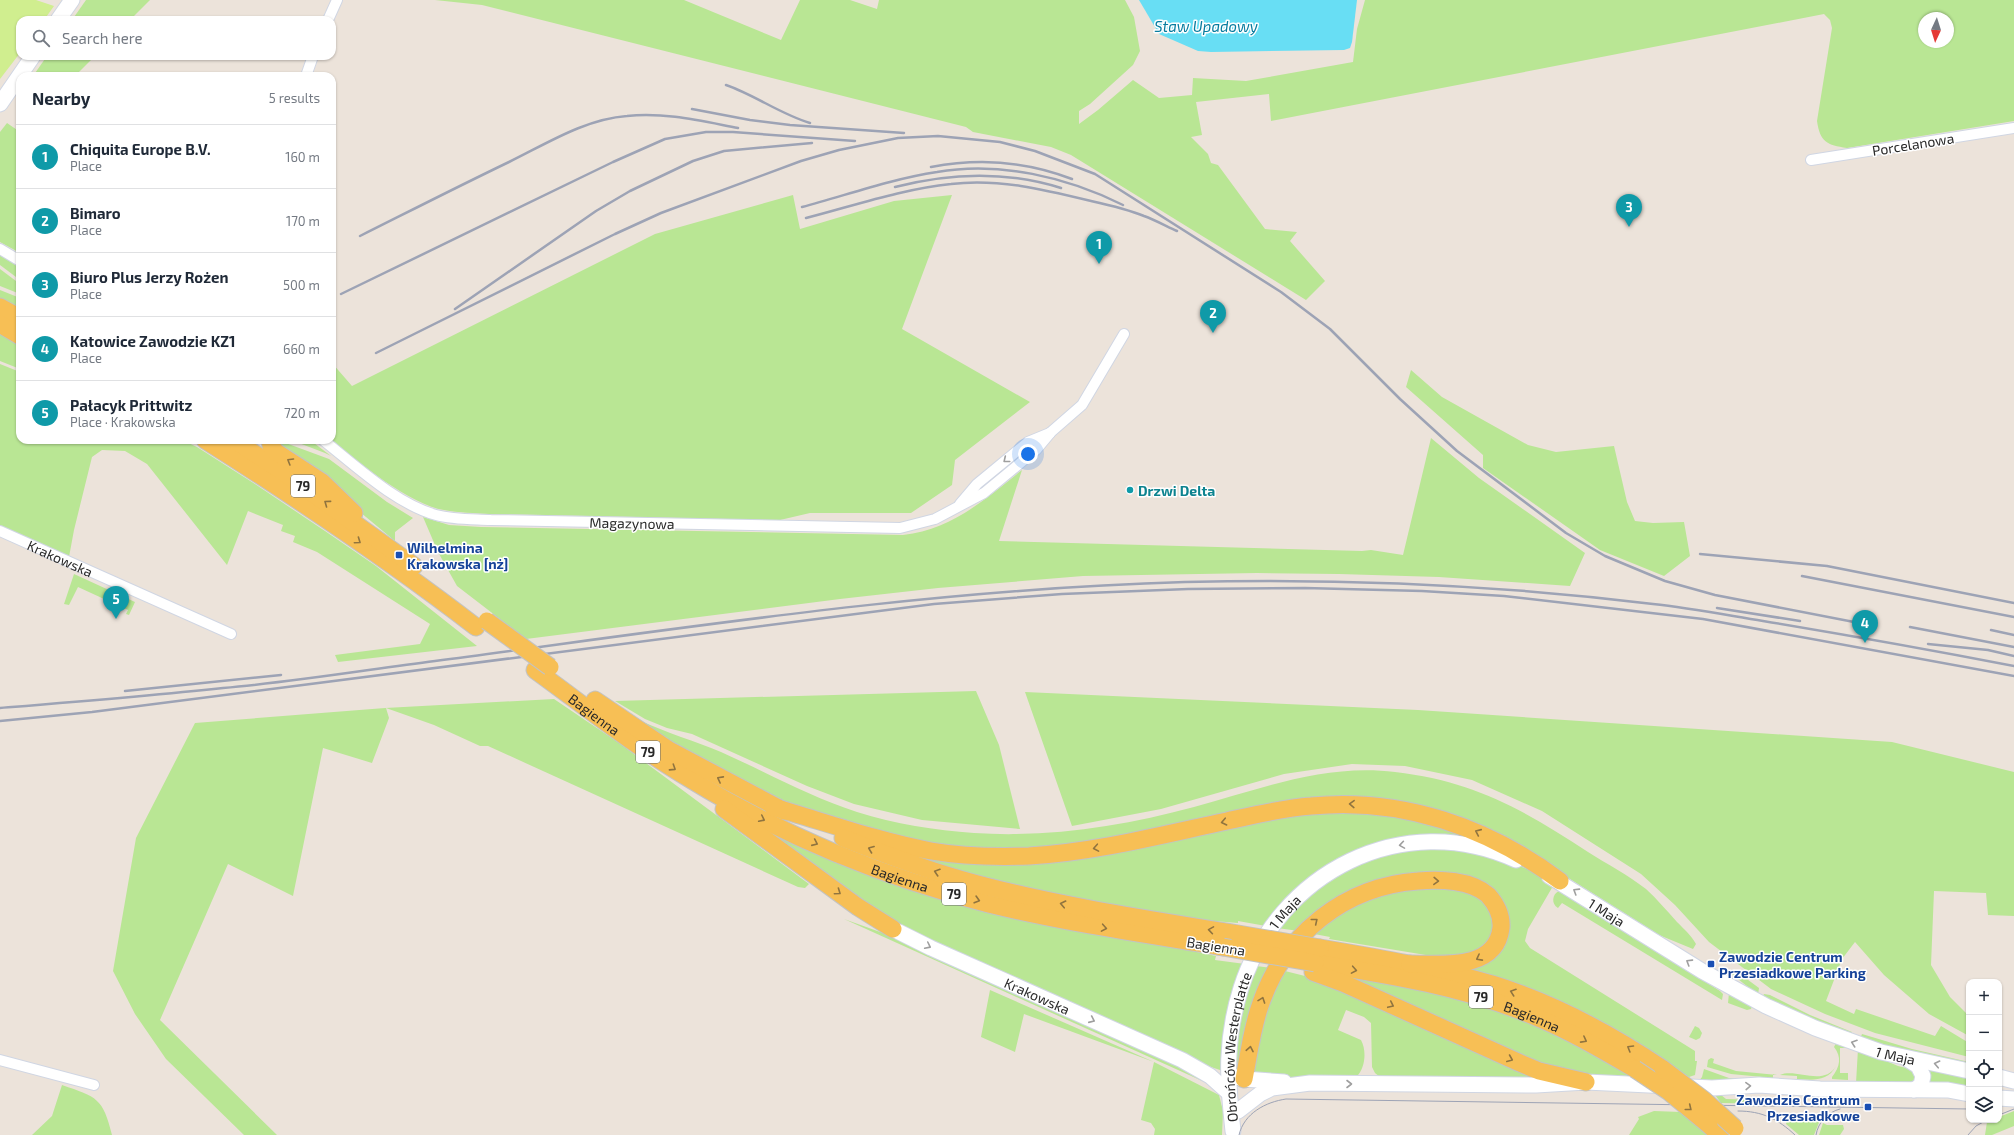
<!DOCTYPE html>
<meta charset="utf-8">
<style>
body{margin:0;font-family:"Exo 2",sans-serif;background:#f6f6f7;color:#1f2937}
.controls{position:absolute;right:12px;bottom:12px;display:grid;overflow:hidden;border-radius:8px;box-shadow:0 1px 3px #0004}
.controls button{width:36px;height:36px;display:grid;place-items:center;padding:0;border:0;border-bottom:1px solid #e0e1e3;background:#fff;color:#1f2937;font:20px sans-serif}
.compass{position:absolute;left:1918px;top:12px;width:36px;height:36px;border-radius:50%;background:#fff;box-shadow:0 1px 3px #0004;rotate:184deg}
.you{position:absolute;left:1028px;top:454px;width:14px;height:14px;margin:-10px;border:3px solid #fff;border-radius:50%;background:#1a73e8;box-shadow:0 0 0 6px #1a73e833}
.badge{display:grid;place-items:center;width:26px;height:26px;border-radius:50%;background:#b45309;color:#fff;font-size:13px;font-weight:700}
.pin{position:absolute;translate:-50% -33px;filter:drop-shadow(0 1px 2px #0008)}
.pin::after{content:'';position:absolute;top:21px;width:14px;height:12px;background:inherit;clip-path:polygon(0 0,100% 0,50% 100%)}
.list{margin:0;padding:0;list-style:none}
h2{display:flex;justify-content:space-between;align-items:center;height:52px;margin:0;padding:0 16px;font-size:17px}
h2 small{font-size:13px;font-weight:400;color:#747a83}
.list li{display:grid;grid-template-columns:26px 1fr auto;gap:12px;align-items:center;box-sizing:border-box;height:64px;padding:0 16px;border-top:1px solid #e0e1e3}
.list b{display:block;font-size:15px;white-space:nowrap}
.list p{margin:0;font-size:13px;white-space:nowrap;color:#747a83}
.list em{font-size:13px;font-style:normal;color:#747a83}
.icon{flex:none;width:22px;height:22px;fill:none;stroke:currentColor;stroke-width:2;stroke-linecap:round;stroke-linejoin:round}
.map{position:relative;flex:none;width:2014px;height:1135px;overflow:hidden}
.search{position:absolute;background:#fff;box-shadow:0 1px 3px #0004;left:16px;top:16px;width:320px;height:44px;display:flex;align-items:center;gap:10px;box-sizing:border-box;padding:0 14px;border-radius:12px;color:#747a83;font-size:15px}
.panel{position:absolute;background:#fff;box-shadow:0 1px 3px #0004;left:16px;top:72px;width:320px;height:372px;border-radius:12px}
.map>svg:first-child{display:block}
</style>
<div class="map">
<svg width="2014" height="1135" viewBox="0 0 2014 1135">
<rect width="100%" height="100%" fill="#ece3da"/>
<g fill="#b9e694" fill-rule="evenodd">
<polygon points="86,0 150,0 130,20 72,20"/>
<path d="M435,0H684L781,40L800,0H850L877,9L879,0H1125L1134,17L1140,51L1133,65L1090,104L1079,111V124L1098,110L1133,80L1159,98L1192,95L1193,78L1246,81L1353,62L1357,29L1365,0H2014V121L1847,148C1827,145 1820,142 1817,121L1832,28L1830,20L1824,14L1271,121L1269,94L1196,102L1202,135L1191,137L1208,154L1211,163L1218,165L1265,229L1297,232L1290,241L1325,281L1306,300L1071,155L1051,147L973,132L966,127L482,5ZM1924,18H1948V42H1924Z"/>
<polygon points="47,56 95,56 75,76 33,76"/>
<polygon points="7,123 20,132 20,253 0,242 0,132"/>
<path d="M793,195L800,229L894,201L952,195L902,329L1030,402L955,460L952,485L911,513H810L780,520L490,514C475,513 459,513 444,510C411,505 357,462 332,440V363L352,386L655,234Z"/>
<polygon points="0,254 20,265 20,280 0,265"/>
<polygon points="0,269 20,284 20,294 0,286"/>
<polygon points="0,290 20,298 20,312 0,299"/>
<polygon points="0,331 20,342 20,369 0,361"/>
<polygon points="0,364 20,372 20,440 182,440 197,447 255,484 325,531 376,566 477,646 338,662 335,655 420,644 430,624 317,552 293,542 295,536 281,531 283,525 248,511 227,565 147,464 125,451 102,450 92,457 74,530 69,557 0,525"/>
<polygon points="1411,370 1442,397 1528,445 1556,452 1614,446 1627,502 1635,521 1653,523 1684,522 1690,556 1664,576 1600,550 1483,468 1483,455 1406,387"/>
<path d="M1431,438L1479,478L1585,553L1570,586L1439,577L1339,574L1257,573L1083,576L938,588L840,599L526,639L457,586L438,552L423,517L449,525L481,527L903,535C952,530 985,499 1022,470L999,541L1362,551L1371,550L1403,555Z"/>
<polygon points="291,440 310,440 331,456 325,453"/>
<polygon points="283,442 329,459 387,502 413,518 395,532 395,541 279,445"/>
<polygon points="74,574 135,602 129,615 126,614 128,610 78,587 69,605 64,604"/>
<polygon points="976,691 999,745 1020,829 922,820 854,804 807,786 692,734 667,728 645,719 615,701"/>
<polygon points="1025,692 1418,710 1892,742 2014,772 2014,916 1988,915 1986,893 1934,891 1931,965 1950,997 1969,1016 1969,1036 1929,1014 1884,975 1855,942 1842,959 1826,1001 1854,1014 1856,1009 1935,1036 1941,1026 1969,1043 1969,1057 1875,1033 1825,1014 1771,989 1709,942 1675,905 1641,874 1542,811 1472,780 1405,766 1352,764 1284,774 1161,809 1072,826"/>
<polygon points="554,699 619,743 809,884 805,888 798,887 488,746 480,746 434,725 386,708 389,718 372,763 323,748 293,896 228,864 160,1020 277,1135 244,1135 166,1059 135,1014 113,971 136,838 195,723 385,708"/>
<path d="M641,721C667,733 695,741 721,752C766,772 810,797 857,812C895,824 935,830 974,833C1049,838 1123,826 1194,807C1260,789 1326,763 1395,772C1474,781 1524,810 1588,852C1607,864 1628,875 1646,889C1657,899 1667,911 1677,922C1684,929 1691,935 1696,944L1693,949L1659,935L1546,864L1385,801L1091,844L1008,851L914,842L793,805L686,752Z"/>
<polygon points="1298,813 1393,813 1481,839 1367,849 1266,926 1238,921 1238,923 1202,920 1031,892 897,854 972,861"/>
<polygon points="741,814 777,831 1135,939 1216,956 1215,960 1245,964 1223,1071 1202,1064 961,956 875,912"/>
<polygon points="1412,848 1459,849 1508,861 1541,875 1553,886 1528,929 1525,941 1530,948 1695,1051 1695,1061 1697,1061 1695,1075 1689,1077 1634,1041 1466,971 1490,957 1499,901 1418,876 1299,931 1277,928 1298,902 1359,863"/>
<polygon points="1443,885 1483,896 1496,918 1486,949 1450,959 1329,939 1330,937 1309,933 1368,896"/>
<path d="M1559,891H1564L1720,991L1723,994L1722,1000L1562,903L1558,908C1551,904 1552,894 1559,891Z"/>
<polygon points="844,919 894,937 1209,1079 1220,1089"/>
<polygon points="1256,966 1272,968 1238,1063 1235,1061 1239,1016"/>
<path d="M1281,970L1305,976L1306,974L1547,1078L1380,1077L1375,1073L1372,1067L1371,1023L1364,1017L1346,1010L1338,1030L1361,1040C1367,1051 1365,1068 1357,1076L1276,1079L1254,1077L1251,1060Z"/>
<polygon points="1728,971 1736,971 1759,988 1758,995"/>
<polygon points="1338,973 1468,999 1560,1034 1631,1076 1589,1075 1551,1069"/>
<polygon points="990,990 1154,1062 1219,1095 1223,1111 1222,1135 1154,1135 1155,1129 1151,1123 1141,1120 1154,1062 1024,1014 1015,1052 981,1037"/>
<polygon points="1729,993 1753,1004 1751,1009 1747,1010 1728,1003"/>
<polygon points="1764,994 1770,995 1810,1015 1852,1032 1852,1037 1762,998"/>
<polygon points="1695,1026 1699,1028 1702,1033 1700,1038 1696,1040 1689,1037"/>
<polygon points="1862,1034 1912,1049 1969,1062 1969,1066 1860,1039"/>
<path d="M1837,1041L1849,1048H1840V1073H1848V1080L1832,1079V1077C1840,1067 1842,1057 1834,1047Z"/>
<polygon points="1858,1049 1898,1066 1915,1070 1919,1076 1913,1083 1856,1083"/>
<polygon points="1711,1058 1714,1059 1713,1063 1736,1071 1777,1075 1773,1074 1773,1078 1731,1074 1707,1067 1708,1060"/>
<path d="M1836,1066C1828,1082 1812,1080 1797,1079V1076L1780,1075C1796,1068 1824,1087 1836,1066Z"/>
<polygon points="1927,1068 1969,1076 1969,1088 1929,1084"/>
<polygon points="1704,1069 1729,1078 1753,1080 1699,1081 1702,1077"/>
<path d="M62,1085C97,1097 103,1098 112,1135H32L52,1116Z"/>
<polygon points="1715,1095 1721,1095 1726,1099 1788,1101 1786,1104 1721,1103"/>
<polygon points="1654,1111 1681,1112 1707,1135 1629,1135 1639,1119 1638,1117"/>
<polygon points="2014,1111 2014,1126 1992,1135 1985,1135 1987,1122 1999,1120 1999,1117"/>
<polygon points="1789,1114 1817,1114 1817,1118 1820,1120 1814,1135 1799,1135 1786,1124"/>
<polygon points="1823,1123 1827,1125 1843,1125 1844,1129 1840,1135 1819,1135"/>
</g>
<polygon fill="#d0ee8f" points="0,0 36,0 54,6 44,20 20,20 20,53 0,79"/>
<polygon fill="#68def4" points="1139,0 1357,0 1352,42 1350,48 1344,50 1211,52 1198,51 1159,34"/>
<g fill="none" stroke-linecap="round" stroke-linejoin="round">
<defs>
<g id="street">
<polyline points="328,20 337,0"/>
<polyline points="306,76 313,56"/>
<polyline points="1811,160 2014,128"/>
<polyline points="0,249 20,261"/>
<path d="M323,440C356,466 396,504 436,515C454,520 473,519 491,520L900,528L935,519L984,493L1036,450L1051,432L1082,405L1124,334"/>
<polyline points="960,504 977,484 1028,442 1050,433"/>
<path id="s1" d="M0,531L231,634"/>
<polyline points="0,1060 94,1085"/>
</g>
<g id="secondary">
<polyline points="58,20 72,0"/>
<polyline points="0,104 33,56"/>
<path id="s2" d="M1549,876L1702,971L1766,1006L1815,1028L1881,1052L1969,1071"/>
<path id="s3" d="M893,929L931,948L1182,1060L1210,1076L1229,1093"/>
<polyline points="1907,1059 1918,1066 1923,1076 1921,1085 1914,1090"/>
<polyline points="1232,1076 1244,1079 1284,1082"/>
<polyline points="1999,1077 2014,1081"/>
<polyline points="1999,1098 2014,1099"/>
<polyline points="1238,1111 1260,1094 1272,1088 1310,1083 1536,1085 1586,1082 1712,1088 1759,1085 1820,1089 1948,1090 1969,1094"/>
<path id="s4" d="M1233,1131C1227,1079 1225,1039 1241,988C1278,872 1403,808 1516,860"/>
</g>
<g id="primary">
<polyline points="0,307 20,318"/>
<polyline points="0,324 20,336"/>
<path d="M205,440C298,499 389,560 476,627"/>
<polyline points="234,440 283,472 414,566"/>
<polyline points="270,440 271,446 276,452 322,482 354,513"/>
<path id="s5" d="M535,670C586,707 636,747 690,779C781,835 885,878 989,904C1066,923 1145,934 1223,947"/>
<polyline points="595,700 669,750 784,811"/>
<path d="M773,807C825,822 878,841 931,851C960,856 1000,857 1029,856C1096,852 1161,835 1227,821C1254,815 1283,808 1311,806C1402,797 1488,827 1560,881"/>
<polyline points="724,809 858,907 893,929"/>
<path d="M843,838C891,857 939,875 989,887C1071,908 1154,920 1238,934"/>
<path d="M1320,948C1379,958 1438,968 1495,985C1555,1004 1611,1034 1663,1069"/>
<path id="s6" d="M1315,963C1390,975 1465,987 1536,1017C1570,1031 1602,1050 1635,1069"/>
<polyline points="1313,972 1343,983 1520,1063 1539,1071 1586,1082"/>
<path d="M1244,1079C1249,1054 1252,1027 1261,1003C1285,934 1345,886 1418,881C1440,879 1471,880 1488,895C1496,904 1502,916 1501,928C1496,971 1441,964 1410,964"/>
<polyline points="1709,1125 1720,1135"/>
</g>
</defs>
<use href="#street" stroke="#d0d6e3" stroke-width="12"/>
<use href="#secondary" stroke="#d0d6e3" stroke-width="17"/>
<use href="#primary" stroke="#c3c3c3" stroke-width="19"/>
<use href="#street" stroke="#fff" stroke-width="10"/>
<use href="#secondary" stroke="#fff" stroke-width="15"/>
<use href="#primary" stroke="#f7bf55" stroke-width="17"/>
<g stroke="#9da3b5" stroke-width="1">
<path d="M1738,1111C1762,1111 1778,1119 1795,1135"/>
<polyline points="1999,1115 2014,1109"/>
<path d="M1239,1135C1244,1113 1266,1102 1286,1099L1969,1109"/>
<path d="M1816,1135C1818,1122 1828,1112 1840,1109"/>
<polyline points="1968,1135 1976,1126 1987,1120"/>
</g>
<g stroke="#9da3b5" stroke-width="2.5">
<path d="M726,85C755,95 780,114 810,123"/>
<polyline points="692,109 750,120 790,125 904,133"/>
<path d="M931,167C979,158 1026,161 1072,179"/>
<path d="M895,187C949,173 1007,171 1061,188"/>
<path d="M802,207C847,195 891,179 937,172C999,161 1067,177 1123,205"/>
<path d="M806,218C853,206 902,189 951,184C998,178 1046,190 1091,201C1109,205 1127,209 1144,216C1155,220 1166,226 1177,231"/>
<path d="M360,236C410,211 459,186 509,162C546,144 585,119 627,116C665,112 701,121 738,128"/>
<polyline points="341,294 613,162 665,139 706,132 733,132 855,141"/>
<polyline points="455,309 596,211 630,191 693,161 724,151 812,143"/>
<polyline points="376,353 615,234 661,213 801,161 839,150 898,138 938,136 1000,142 1035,151 1095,174 1281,292 1330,329 1400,399 1457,451 1566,533 1605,556 1665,581 1715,595 1854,622"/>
<polyline points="1700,554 1827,566 2014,603"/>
<polyline points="1802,576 2014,617"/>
<polyline points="1717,608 1800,621"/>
<polyline points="1910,627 2014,647"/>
<polyline points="1991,630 2014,635"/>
<polyline points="1928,644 1988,650 2014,656"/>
<polyline points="125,691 281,675"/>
<path d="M0,708C74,702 149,696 223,688C294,682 365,670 435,661C685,628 933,589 1185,582C1340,578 1498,585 1653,604C1690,608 1726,615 1763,621C1847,635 1931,650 2014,666"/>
<polyline points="0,721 92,712 934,604 1062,594 1188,589 1305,588 1422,591 1504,596 1703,619 2014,676"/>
</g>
<defs>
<g id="primary-bridge">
<polyline points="487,621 550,667"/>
<polyline points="1238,934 1320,948"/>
<polyline points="1223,947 1315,963"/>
<polyline points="1635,1069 1668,1091 1709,1125"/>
<polyline points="1663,1069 1704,1100 1735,1128"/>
</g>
</defs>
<use href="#primary-bridge" stroke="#c3c3c3" stroke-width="19" stroke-linecap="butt"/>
<use href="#primary-bridge" stroke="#f7bf55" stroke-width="17"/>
</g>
<defs><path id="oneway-chevron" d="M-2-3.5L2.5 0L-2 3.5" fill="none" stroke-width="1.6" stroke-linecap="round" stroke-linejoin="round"/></defs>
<g stroke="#9f9f9f">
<use href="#oneway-chevron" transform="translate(1006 460) rotate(141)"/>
<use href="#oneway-chevron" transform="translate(1402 845) rotate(171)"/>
<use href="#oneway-chevron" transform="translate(1576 891) rotate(-148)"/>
<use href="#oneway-chevron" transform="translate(928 946) rotate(26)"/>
<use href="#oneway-chevron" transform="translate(1689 962) rotate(-148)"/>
<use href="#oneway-chevron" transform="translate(1092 1020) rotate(24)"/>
<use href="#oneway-chevron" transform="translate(1854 1043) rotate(-161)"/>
<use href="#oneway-chevron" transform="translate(1937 1064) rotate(-168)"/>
<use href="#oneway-chevron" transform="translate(1349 1084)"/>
<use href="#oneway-chevron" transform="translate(1748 1086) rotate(-2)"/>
</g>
<g stroke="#90743f">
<use href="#oneway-chevron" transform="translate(290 461) rotate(-149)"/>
<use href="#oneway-chevron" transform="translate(327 503) rotate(-144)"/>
<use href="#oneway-chevron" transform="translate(358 541) rotate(35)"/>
<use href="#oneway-chevron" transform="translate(673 768) rotate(33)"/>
<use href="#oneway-chevron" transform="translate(720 779) rotate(-152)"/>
<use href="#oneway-chevron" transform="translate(1352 804) rotate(-178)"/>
<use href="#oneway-chevron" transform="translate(762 819) rotate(26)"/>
<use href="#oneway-chevron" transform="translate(1224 822) rotate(168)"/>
<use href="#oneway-chevron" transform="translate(1478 832) rotate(-156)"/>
<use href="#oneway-chevron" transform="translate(815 843) rotate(24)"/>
<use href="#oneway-chevron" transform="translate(1096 848) rotate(170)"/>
<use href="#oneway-chevron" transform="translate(871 849) rotate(-159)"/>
<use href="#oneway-chevron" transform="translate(937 872) rotate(-162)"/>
<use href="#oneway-chevron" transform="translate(1436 881) rotate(2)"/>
<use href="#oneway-chevron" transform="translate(838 892) rotate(35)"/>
<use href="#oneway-chevron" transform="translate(977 900) rotate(16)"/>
<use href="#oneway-chevron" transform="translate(1063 904) rotate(-168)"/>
<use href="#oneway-chevron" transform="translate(1315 921) rotate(-39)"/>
<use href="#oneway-chevron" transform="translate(1104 928) rotate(10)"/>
<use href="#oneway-chevron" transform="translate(1211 930) rotate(-171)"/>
<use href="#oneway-chevron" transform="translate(1479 958) rotate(152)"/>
<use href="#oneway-chevron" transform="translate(1354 970) rotate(10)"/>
<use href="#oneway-chevron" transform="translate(1513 992) rotate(-161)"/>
<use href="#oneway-chevron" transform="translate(1262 1000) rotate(-70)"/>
<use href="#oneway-chevron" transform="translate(1391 1005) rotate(25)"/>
<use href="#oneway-chevron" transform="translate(1584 1040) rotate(28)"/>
<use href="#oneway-chevron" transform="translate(1630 1048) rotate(-149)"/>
<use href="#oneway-chevron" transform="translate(1250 1049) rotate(-79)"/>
<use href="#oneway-chevron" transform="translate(1510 1059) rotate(23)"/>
<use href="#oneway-chevron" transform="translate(1689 1108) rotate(39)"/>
</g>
<circle fill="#0f9aa8" stroke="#fff" stroke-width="1.5" cx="1130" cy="490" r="4"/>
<g fill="#1a4fb4" stroke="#fff" stroke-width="1.5">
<rect x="395" y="551" width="8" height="8" rx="2"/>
<rect x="1707" y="960" width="8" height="8" rx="2"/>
<rect x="1864" y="1103" width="8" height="8" rx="2"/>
</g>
<g text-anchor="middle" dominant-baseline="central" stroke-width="3" stroke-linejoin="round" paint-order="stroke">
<g fill="#fff" stroke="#696969" stroke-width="1">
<rect x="291" y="475" width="24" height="22" rx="3"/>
<rect x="636" y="741" width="24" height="22" rx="3"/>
<rect x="942" y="883" width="24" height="22" rx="3"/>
<rect x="1469" y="986" width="24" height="22" rx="3"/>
</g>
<g font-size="13" font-weight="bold" fill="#292929">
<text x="303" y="486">79</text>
<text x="648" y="752">79</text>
<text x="954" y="894">79</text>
<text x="1481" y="997">79</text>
</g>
<g font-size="14" fill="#292929" stroke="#fff">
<text transform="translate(1913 144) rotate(-9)">Porcelanowa</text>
<text transform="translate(632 523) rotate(1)">Magazynowa</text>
<text stroke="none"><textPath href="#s1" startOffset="66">Krakowska</textPath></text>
<text stroke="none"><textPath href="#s5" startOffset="74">Bagienna</textPath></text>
<text stroke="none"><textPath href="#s5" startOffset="422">Bagienna</textPath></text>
<text stroke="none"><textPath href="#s2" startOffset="68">1 Maja</textPath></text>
<text stroke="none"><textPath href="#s4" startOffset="233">1 Maja</textPath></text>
<text transform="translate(1216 946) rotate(9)">Bagienna</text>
<text stroke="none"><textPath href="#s3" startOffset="159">Krakowska</textPath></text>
<text stroke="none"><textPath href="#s6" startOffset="224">Bagienna</textPath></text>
<text stroke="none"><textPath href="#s4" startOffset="85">Obrońców Westerplatte</textPath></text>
<text stroke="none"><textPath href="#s2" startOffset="392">1 Maja</textPath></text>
</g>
<g font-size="14" font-weight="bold" fill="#0d838f" stroke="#fff" text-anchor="start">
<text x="1138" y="490">Drzwi Delta</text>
</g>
<g font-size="14" font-weight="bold" fill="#164399" stroke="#fff" text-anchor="start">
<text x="407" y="547">Wilhelmina<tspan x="407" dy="16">Krakowska [nż]</tspan></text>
<text x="1719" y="956">Zawodzie Centrum<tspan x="1719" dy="16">Przesiadkowe Parking</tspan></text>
<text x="1860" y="1099" text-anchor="end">Zawodzie Centrum<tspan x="1860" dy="16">Przesiadkowe</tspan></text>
</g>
<g font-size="15" font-style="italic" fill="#077c9f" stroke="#fff">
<text x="1206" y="26">Staw Upadowy</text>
</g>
</g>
</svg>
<div class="controls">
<button>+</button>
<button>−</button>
<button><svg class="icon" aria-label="locate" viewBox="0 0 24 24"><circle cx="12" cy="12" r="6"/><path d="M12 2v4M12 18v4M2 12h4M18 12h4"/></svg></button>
<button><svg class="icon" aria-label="layers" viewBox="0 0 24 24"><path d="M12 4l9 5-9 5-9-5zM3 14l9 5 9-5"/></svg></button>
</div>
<svg class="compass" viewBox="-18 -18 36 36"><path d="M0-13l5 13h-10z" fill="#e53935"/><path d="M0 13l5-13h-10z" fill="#747a83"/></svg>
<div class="you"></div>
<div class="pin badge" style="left:1099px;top:264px;background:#0f9aa8">1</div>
<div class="pin badge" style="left:1213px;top:333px;background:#0f9aa8">2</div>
<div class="pin badge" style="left:1629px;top:227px;background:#0f9aa8">3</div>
<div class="pin badge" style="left:1865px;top:643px;background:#0f9aa8">4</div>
<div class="pin badge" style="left:116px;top:619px;background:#0f9aa8">5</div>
<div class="search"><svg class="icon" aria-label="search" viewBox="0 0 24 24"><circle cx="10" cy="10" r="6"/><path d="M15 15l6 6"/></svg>Search here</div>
<section class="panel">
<h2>Nearby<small>5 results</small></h2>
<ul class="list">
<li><span class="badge" style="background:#0f9aa8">1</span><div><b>Chiquita Europe B.V.</b><p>Place</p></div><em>160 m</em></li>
<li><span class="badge" style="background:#0f9aa8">2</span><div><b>Bimaro</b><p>Place</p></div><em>170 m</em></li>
<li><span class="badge" style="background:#0f9aa8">3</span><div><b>Biuro Plus Jerzy Rożen</b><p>Place</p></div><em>500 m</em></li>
<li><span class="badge" style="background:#0f9aa8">4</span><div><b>Katowice Zawodzie KZ1</b><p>Place</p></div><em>660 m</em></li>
<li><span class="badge" style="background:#0f9aa8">5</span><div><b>Pałacyk Prittwitz</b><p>Place · Krakowska</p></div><em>720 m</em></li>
</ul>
</section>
</div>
